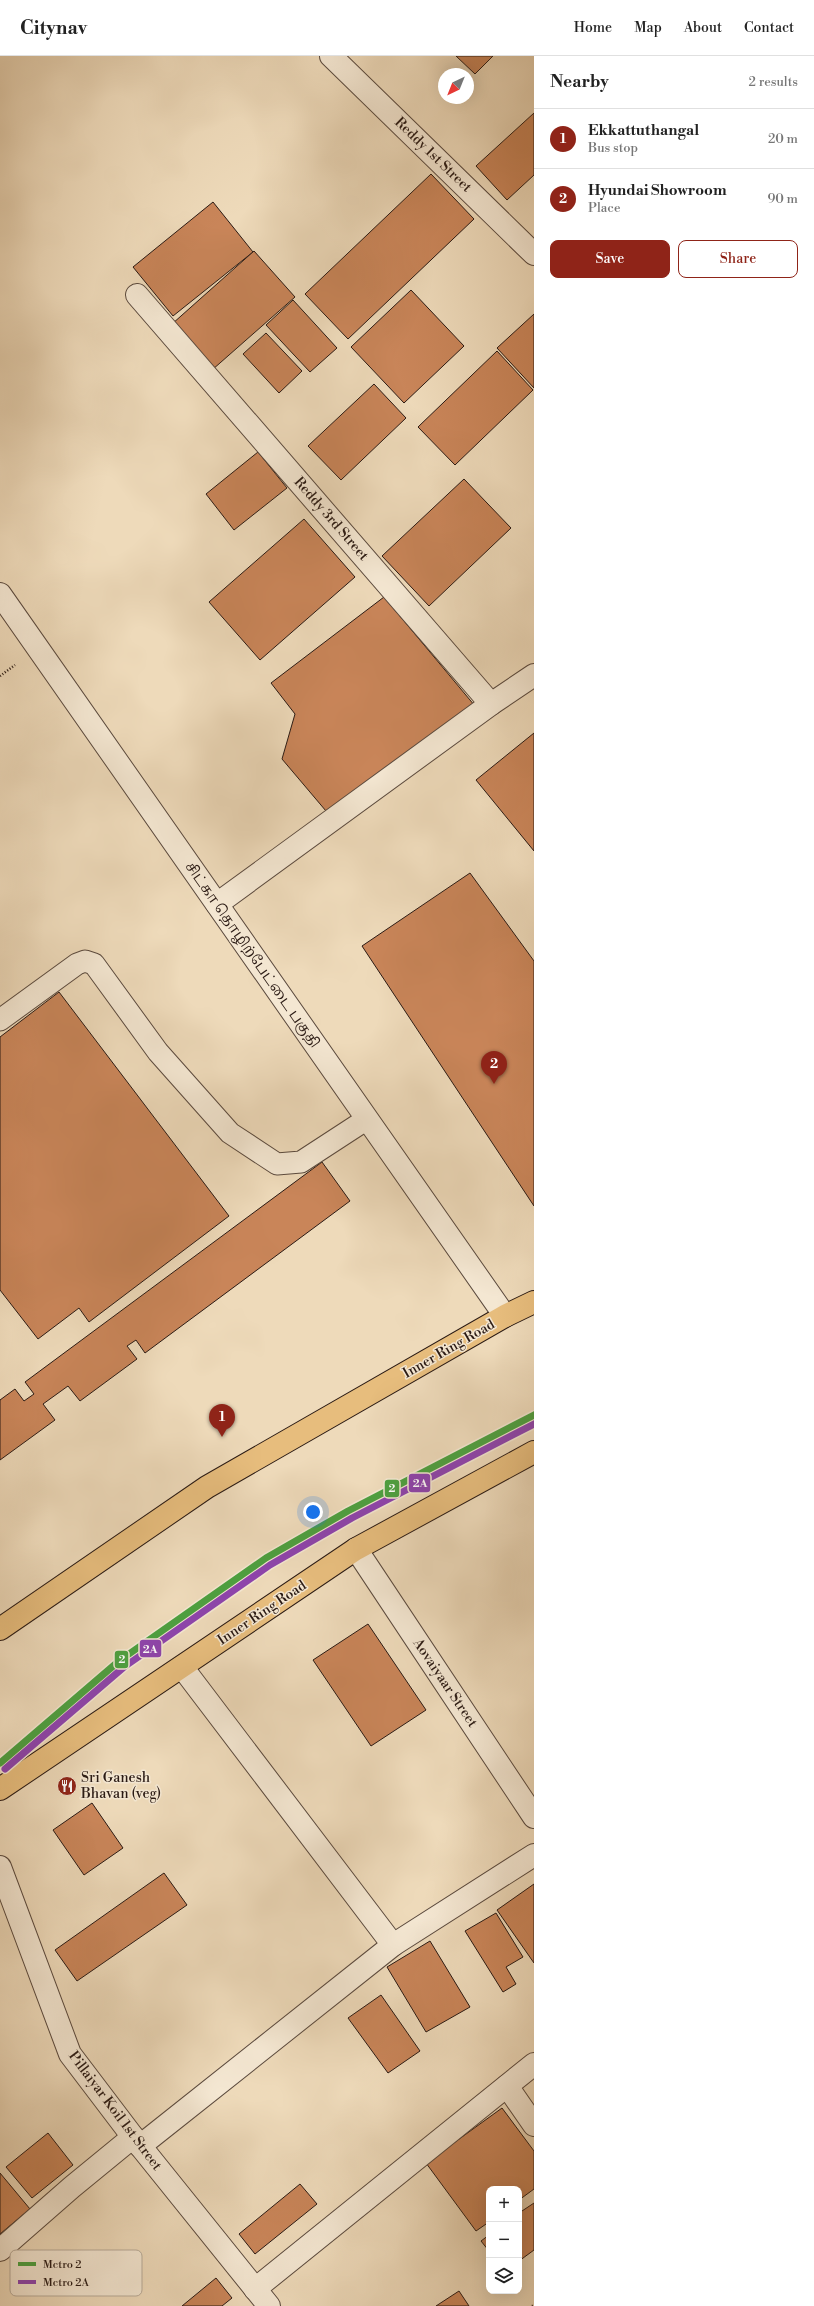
<!DOCTYPE html>
<meta charset="utf-8">
<style>
body{margin:0;font-family:"Libre Bodoni","Noto Serif Tamil",serif;background:#f2f2f2;color:#222}
.controls{position:absolute;right:12px;bottom:12px;display:grid;overflow:hidden;border-radius:8px;box-shadow:0 4px 16px #0002}
.controls button{width:36px;height:36px;display:grid;place-items:center;padding:0;border:0;border-bottom:1px solid #e0e0e0;background:#fff;color:#222;font:20px sans-serif}
.compass{position:absolute;left:438px;top:12px;width:36px;height:36px;border-radius:50%;background:#fff;box-shadow:0 4px 16px #0002;rotate:223deg}
.you{position:absolute;left:313px;top:1456px;width:14px;height:14px;margin:-10px;border:3px solid #fff;border-radius:50%;background:#1a73e8;box-shadow:0 0 0 6px #1a73e833}
.badge{display:grid;place-items:center;width:26px;height:26px;border-radius:50%;background:#8f2418;color:#fff;font-size:13px;font-weight:700}
.pin{position:absolute;translate:-50% -33px;filter:drop-shadow(0 1px 2px #0008)}
.pin::after{content:'';position:absolute;top:21px;width:14px;height:12px;background:inherit;clip-path:polygon(0 0,100% 0,50% 100%)}
.list{margin:0;padding:0;list-style:none}
h2{display:flex;justify-content:space-between;align-items:center;height:52px;margin:0;padding:0 16px;font-size:17px}
h2 small{font-size:13px;font-weight:400;color:#767676}
.list li{display:grid;grid-template-columns:26px 1fr auto;gap:12px;align-items:center;box-sizing:border-box;height:60px;padding:0 16px;border-top:1px solid #e0e0e0}
.list b{display:block;font-size:15px;white-space:nowrap}
.list p{margin:0;font-size:13px;white-space:nowrap;color:#767676}
.list em{font-size:13px;font-style:normal;color:#767676}
.actions{display:flex;gap:8px;padding:12px 16px}
.actions a{flex:1;padding:9px 0;border:1px solid #8f2418;border-radius:8px;text-align:center;font-size:14px;color:#8f2418}
.actions .main{background:#8f2418;color:#fff}
.icon{flex:none;width:22px;height:22px;fill:none;stroke:currentColor;stroke-width:2;stroke-linecap:round;stroke-linejoin:round}
.map{position:relative;flex:none;width:534px;height:2250px;overflow:hidden}
header{display:flex;align-items:center;gap:24px;box-sizing:border-box;height:56px;padding:0 20px;background:#fff;border-bottom:1px solid #e0e0e0}
header strong{font-size:19px}
nav{display:flex;gap:22px;margin-inline-start:auto;font-size:14px}
main{display:flex}
aside{flex:1;background:#fff}
.map>svg:first-child{display:block}
</style>
<header>
<strong>Citynav</strong>
<nav><a>Home</a><a>Map</a><a>About</a><a>Contact</a></nav>
</header>
<main>
<div class="map">
<svg width="534" height="2250" viewBox="0 0 534 2250">
<rect width="100%" height="100%" fill="#eedaba"/>
<filter id="stains"><feTurbulence type="fractalNoise" baseFrequency=".005" numOctaves="4"/><feColorMatrix values="0 0 0 0 .2 0 0 0 0 .09 0 0 0 0 .02 0 0 0 .5 -.17"/></filter>
<radialGradient id="worn" r=".72"><stop offset=".6" stop-color="#630" stop-opacity="0"/><stop offset="1" stop-color="#630" stop-opacity=".3"/></radialGradient>
<g fill="#c98559" stroke="#2a1a14">
<polygon points="456,0 493,0 475,18"/>
<polygon points="534,57 534,119 507,144 476,110"/>
<polygon points="431,118 474,163 348,283 305,238"/>
<polygon points="213,146 253,196 173,260 133,211"/>
<polygon points="254,195 295,241 212,314 172,268"/>
<polygon points="411,234 464,290 404,347 351,291"/>
<polygon points="293,244 337,292 310,316 266,269"/>
<polygon points="534,258 534,332 497,292"/>
<polygon points="266,277 302,315 279,337 243,298"/>
<polygon points="497,295 533,334 455,409 418,371"/>
<polygon points="374,328 406,362 341,424 308,390"/>
<polygon points="258,396 287,432 234,474 206,438"/>
<polygon points="464,423 511,472 429,550 382,500"/>
<polygon points="304,463 355,521 260,604 209,546"/>
<polygon points="384,541 475,650 326,755 282,703 295,658 271,627"/>
<polygon points="534,677 534,795 476,724"/>
<polygon points="470,817 534,905 534,1150 362,890"/>
<polygon points="59,936 229,1160 89,1266 79,1252 38,1283 0,1234 0,981"/>
<polygon points="322,1106 350,1145 145,1297 136,1284 127,1290 137,1303 80,1345 68,1330 43,1348 55,1364 0,1404 0,1344 15,1333 24,1345 34,1338 25,1326"/>
<polygon points="368,1568 426,1654 371,1690 313,1604"/>
<polygon points="92,1747 123,1792 84,1819 53,1774"/>
<polygon points="164,1817 187,1849 77,1925 55,1894"/>
<polygon points="534,1828 534,1907 497,1854"/>
<polygon points="496,1857 523,1901 506,1911 516,1928 503,1936 465,1875"/>
<polygon points="430,1885 470,1951 426,1976 387,1911"/>
<polygon points="381,1939 420,1995 388,2017 348,1962"/>
<polygon points="502,2052 534,2095 534,2133 519,2144 519,2133 489,2133 489,2166 476,2175 426,2107"/>
<polygon points="48,2077 73,2109 32,2142 6,2111"/>
<polygon points="0,2117 30,2153 0,2178"/>
<polygon points="300,2128 317,2148 255,2198 239,2178"/>
<polygon points="534,2147 534,2194 519,2205 519,2157"/>
<polygon points="489,2179 489,2195 481,2185"/>
<polygon points="216,2222 232,2242 222,2250 182,2250"/>
<polygon points="459,2235 469,2250 436,2250"/>
</g>
<g fill="none" stroke-linecap="round" stroke-linejoin="round">
<defs>
<polyline id="service" points="0,964 77,908 85,905 94,908 158,996 230,1077 277,1108 301,1106 367,1063"/>
<g id="minor">
<polyline points="331,0 534,198"/>
<polyline points="137,239 491,648 534,619"/>
<polyline points="217,848 491,648"/>
<polyline points="356,1493 534,1761"/>
<polyline points="182,1611 393,1889"/>
<polyline points="0,1811 70,1998 133,2081 269,2250"/>
<polyline points="507,2030 534,2069"/>
<polyline points="140,2090 393,1889 534,1799"/>
<polyline points="0,2194 72,2131 133,2081"/>
<polyline points="255,2233 534,2008"/>
</g>
<polyline id="tertiary" points="0,538 505,1260"/>
<g id="primary">
<polyline points="0,1573 207,1431 505,1260 534,1246"/>
<polyline points="0,1733 356,1493 534,1396"/>
</g>
</defs>
<use href="#service" stroke="#5b4a3e" stroke-width="23"/>
<use href="#minor" stroke="#5b4a3e" stroke-width="24"/>
<use href="#tertiary" stroke="#5b4a3e" stroke-width="24"/>
<use href="#primary" stroke="#2a1a14" stroke-width="24"/>
<g stroke="#2a1a14" stroke-width="2.5" stroke-dasharray="1 2" stroke-linecap="butt">
<polyline points="0,620 15,609"/>
<polyline points="532,2250 534,2249"/>
</g>
<use href="#service" stroke="#f4e7d2" stroke-width="21"/>
<use href="#minor" stroke="#f4e7d2" stroke-width="22"/>
<use href="#tertiary" stroke="#f4e7d2" stroke-width="22"/>
<use href="#primary" stroke="#e7bd7d" stroke-width="22"/>
<defs>
<polyline id="metro-1" points="0,1707 119,1605 266,1502 348,1455 534,1359"/>
<polyline id="metro-2" points="5,1713 124,1611 270,1509 352,1462 534,1368"/>
</defs>
<use href="#metro-1" stroke="#f4e7d2" stroke-width="10"/>
<use href="#metro-2" stroke="#f4e7d2" stroke-width="10"/>
<use href="#metro-1" stroke="#4da040" stroke-width="7"/>
<use href="#metro-2" stroke="#8e44ad" stroke-width="7"/>
</g>
<defs>
<symbol id="restaurant-disc" viewBox="-11 -11 22 22"><circle r="9.5" fill="#8f2418" stroke="#f4e7d2"/><path d="M-5-6h1v4h1v-4h1v4h1v-4h1v5L-1.5 .5V6h-2V.5L-5-1ZM5-6V6H3V1.5H1.5Q1.5-4 5-6Z" fill="#fff"/></symbol>
</defs>
<g fill-rule="evenodd">
<use href="#restaurant-disc" x="56" y="1719" width="22" height="22"/>
</g>
<g text-anchor="middle" dominant-baseline="central" stroke-width="3" stroke-linejoin="round" paint-order="stroke">
<g font-size="14" fill="#2a1a14" stroke="#f4e7d2">
<text transform="translate(433 99) rotate(44)">Reddy 1st Street</text>
<text transform="translate(331 463) rotate(49)">Reddy 3rd Street</text>
<text transform="translate(252 899) rotate(55)">சிட்கா தொழிற்பேட்டை பகுதி</text>
<text transform="translate(449 1293) rotate(-30)">Inner Ring Road</text>
<text transform="translate(262 1557) rotate(-34)">Inner Ring Road</text>
<text transform="translate(445 1627) rotate(56)">Aovaiyaar Street</text>
<text transform="translate(115 2055) rotate(53)">Pillaiyar Koil 1st Street</text>
</g>
<g font-size="14" fill="#2a1a14" stroke="#f4e7d2" text-anchor="start">
<text x="81" y="1722">Sri Ganesh<tspan x="81" dy="16">Bhavan (veg)</tspan></text>
</g>
</g>
<rect x="10" y="2194" width="132" height="46" rx="6" fill="#f4e7d2" stroke="#b7aa99" stroke-width="1"/>
<rect x="18" y="2206" width="18" height="4" fill="#4da040"/>
<rect x="18" y="2224" width="18" height="4" fill="#8e44ad"/>
<g font-size="11" fill="#2a1a14">
<text x="43" y="2212">Metro 2</text>
<text x="43" y="2230">Metro 2A</text>
</g>
<g stroke="#f4e7d2" stroke-width="1.5">
<rect x="408" y="1417" width="23" height="20" rx="4" fill="#8e44ad"/>
<rect x="384" y="1423" width="16" height="19" rx="4" fill="#4da040"/>
<rect x="139" y="1583" width="23" height="19" rx="4" fill="#8e44ad"/>
<rect x="114" y="1594" width="15" height="19" rx="4" fill="#4da040"/>
</g>
<g font-size="11" text-anchor="middle" font-weight="bold" fill="#fff">
<text x="420" y="1431">2A</text>
<text x="392" y="1436">2</text>
<text x="150" y="1597">2A</text>
<text x="122" y="1607">2</text>
</g>
<rect width="100%" height="100%" filter="url(#stains)"/>
<rect width="100%" height="100%" fill="url(#worn)"/>
</svg>
<div class="controls">
<button>+</button>
<button>−</button>
<button><svg class="icon" aria-label="layers" viewBox="0 0 24 24"><path d="M12 4l9 5-9 5-9-5zM3 14l9 5 9-5"/></svg></button>
</div>
<svg class="compass" viewBox="-18 -18 36 36"><path d="M0-13l5 13h-10z" fill="#e53935"/><path d="M0 13l5-13h-10z" fill="#767676"/></svg>
<div class="you"></div>
<div class="pin badge" style="left:222px;top:1381px">1</div>
<div class="pin badge" style="left:494px;top:1028px">2</div>
</div>
<aside>
<h2>Nearby<small>2 results</small></h2>
<ul class="list">
<li><span class="badge">1</span><div><b>Ekkattuthangal</b><p>Bus stop</p></div><em>20 m</em></li>
<li><span class="badge">2</span><div><b>Hyundai Showroom</b><p>Place</p></div><em>90 m</em></li>
</ul>
<div class="actions"><a class="main">Save</a><a>Share</a></div>
</aside>
</main>
